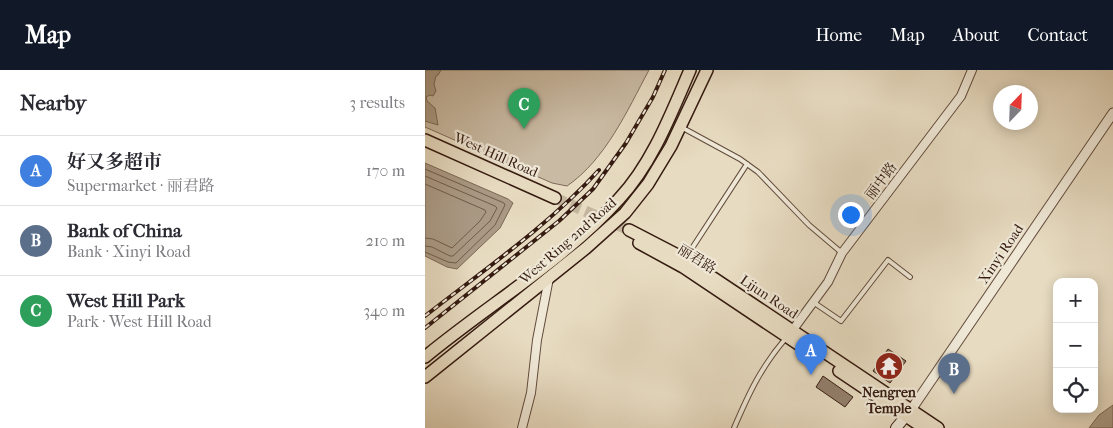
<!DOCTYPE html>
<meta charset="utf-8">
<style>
body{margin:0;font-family:"IM FELL French Canon","Noto Serif SC",serif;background:#f2f2f3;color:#2b2b33}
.controls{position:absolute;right:15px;bottom:15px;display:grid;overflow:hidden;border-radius:10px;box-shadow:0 2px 12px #0003}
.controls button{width:45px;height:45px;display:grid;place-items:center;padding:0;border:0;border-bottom:1px solid #e1e1e2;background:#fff;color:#2b2b33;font:25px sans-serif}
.compass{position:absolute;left:568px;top:15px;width:45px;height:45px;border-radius:50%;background:#fff;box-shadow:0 2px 12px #0003;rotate:23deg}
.you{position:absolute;left:425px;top:144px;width:18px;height:18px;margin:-12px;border:4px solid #fff;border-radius:50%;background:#1a73e8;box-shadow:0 0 0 8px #1a73e833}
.badge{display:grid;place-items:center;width:32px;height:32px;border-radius:50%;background:#111827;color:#fff;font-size:16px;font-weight:700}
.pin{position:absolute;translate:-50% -41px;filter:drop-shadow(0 1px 2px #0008)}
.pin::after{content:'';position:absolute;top:26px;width:18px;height:15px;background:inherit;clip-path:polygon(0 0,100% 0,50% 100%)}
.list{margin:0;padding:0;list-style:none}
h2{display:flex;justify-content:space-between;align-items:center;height:65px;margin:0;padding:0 20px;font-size:21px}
h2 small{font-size:16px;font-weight:400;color:#7c7c81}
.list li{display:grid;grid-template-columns:32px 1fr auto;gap:15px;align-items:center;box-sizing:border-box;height:70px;padding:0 20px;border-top:1px solid #e1e1e2}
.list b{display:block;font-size:19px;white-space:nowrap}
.list p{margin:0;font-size:16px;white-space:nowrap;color:#7c7c81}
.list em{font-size:16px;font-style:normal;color:#7c7c81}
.icon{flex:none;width:28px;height:28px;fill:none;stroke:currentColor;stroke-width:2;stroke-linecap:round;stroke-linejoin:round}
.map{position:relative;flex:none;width:688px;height:358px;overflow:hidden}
header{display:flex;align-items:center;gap:30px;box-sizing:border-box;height:70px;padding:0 25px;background:#111827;color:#fff}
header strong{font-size:24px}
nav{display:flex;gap:28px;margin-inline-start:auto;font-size:18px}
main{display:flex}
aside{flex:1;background:#fff}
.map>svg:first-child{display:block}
</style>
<header>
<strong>Map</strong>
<nav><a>Home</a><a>Map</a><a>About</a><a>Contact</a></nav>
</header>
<main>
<aside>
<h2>Nearby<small>3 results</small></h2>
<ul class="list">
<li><span class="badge" style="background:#3f7fe0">A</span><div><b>好又多超市</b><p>Supermarket · 丽君路</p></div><em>170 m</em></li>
<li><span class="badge" style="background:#5c6f8a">B</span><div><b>Bank of China</b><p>Bank · Xinyi Road</p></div><em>210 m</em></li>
<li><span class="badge" style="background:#2e9e5b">C</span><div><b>West Hill Park</b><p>Park · West Hill Road</p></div><em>340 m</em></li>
</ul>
</aside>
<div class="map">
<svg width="688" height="358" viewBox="0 0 688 358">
<rect width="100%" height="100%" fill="#e7dbc1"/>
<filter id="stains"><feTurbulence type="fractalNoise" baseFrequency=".004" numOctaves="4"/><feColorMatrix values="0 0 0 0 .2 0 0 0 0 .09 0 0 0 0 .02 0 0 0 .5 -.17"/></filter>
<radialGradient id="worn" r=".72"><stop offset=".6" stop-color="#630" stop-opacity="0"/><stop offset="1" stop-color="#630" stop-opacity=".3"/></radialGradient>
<path fill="#c9baa3" stroke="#7f6a5a" d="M0,0H224C202,41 181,89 142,116L127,113L0,57Z"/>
<g fill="#aa9a85" stroke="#7b6756">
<polygon points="0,0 16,0 13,5 11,6 9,14 11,21 8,26 5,25 1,27 2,31 10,38 13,55 0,51"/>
<polygon points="0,93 83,129 88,133 75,158 32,199 22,197 0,186"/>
<polygon points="688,335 688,358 664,358 674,345"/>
</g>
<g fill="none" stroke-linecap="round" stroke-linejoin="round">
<g stroke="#705a4a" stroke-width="1">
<polyline points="0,99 79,133 80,135 70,155 31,193 23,192 0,182"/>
<polyline points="0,106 70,136 72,138 65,151 28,186 25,186 7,177 0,176"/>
<polyline points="0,114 60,140 61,142 55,151 27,178 8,169 0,168"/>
</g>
</g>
<g fill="#927f6c" stroke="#351b10">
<polygon points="463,279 481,291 465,313 448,301"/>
<polygon points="398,306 428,327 420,337 391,317"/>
</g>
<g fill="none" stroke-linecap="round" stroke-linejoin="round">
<polyline stroke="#c3b59e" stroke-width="11" stroke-dasharray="11 5.5" stroke-linecap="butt" points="130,128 204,160"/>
<defs>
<g id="service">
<polyline points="256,57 315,89 333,102 384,155 417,183"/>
<polyline points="260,189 322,94"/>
<polyline points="388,232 416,251 463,190 485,207"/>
<path d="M309,358C324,323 336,297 361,268"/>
</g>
<g id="minor">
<polyline points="367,261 403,212 417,183 536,26 547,0"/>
<polyline points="97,358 106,323 112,270 124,208"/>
</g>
<polyline id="tertiary" points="486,340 688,43"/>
<polyline id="secondary" points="471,358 485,341"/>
<g id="primary">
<polyline points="0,70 130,128"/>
<polyline points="204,160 260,189 513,358"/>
<polyline points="214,173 258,197 382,280"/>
<path d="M0,287C64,234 138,191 194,129C227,94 246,44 265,0"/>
<polyline points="414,301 499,358"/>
<polyline points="0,307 161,178 200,143 223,114 246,76 282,0"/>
</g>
</defs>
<use href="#service" stroke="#624b3c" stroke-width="6"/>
<use href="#minor" stroke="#624b3c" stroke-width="10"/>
<use href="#tertiary" stroke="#624b3c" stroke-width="11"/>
<use href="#secondary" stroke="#351b10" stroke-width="12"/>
<use href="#primary" stroke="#351b10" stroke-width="14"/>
<use href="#service" stroke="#efe8d7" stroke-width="4"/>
<use href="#minor" stroke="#efe8d7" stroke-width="8"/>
<use href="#tertiary" stroke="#efe8d7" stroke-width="9"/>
<use href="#secondary" stroke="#efe8d7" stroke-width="10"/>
<use href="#primary" stroke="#e7dbc1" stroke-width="11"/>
<defs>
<g id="rail">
<path d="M0,246C60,199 123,156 174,100"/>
<polyline points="0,258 134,151 168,119 201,73 228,27 240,0"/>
</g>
</defs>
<use href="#rail" stroke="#351b10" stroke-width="4"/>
<use href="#rail" stroke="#efe8d7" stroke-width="2" stroke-dasharray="5.5" stroke-linecap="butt"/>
</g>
<defs>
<symbol id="temple-disc" viewBox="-11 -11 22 22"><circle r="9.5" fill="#8f2418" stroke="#efe8d7"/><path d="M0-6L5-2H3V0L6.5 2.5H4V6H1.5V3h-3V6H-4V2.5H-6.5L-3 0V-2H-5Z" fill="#fff"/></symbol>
</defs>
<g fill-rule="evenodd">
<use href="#temple-disc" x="448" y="280" width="32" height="32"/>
</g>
<g text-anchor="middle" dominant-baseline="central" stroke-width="4.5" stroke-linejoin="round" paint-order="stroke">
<g font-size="14" fill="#351b10" stroke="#efe8d7">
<text transform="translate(71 85) rotate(24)">West Hill Road</text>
<text transform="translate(456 111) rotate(-53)">丽中路</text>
<text transform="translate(143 171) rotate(-41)">West Ring 2nd Road</text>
<text transform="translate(576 184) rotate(-56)">Xinyi Road</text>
<text transform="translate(272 189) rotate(32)">丽君路</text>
<text transform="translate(344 227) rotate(34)">Lijun Road</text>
</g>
<g font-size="14" font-weight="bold" fill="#351b10" stroke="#efe8d7">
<text x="464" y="322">Nengren<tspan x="464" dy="16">Temple</tspan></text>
</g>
</g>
<rect width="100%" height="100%" filter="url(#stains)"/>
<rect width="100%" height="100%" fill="url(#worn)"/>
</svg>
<div class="controls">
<button>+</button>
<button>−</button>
<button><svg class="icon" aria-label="locate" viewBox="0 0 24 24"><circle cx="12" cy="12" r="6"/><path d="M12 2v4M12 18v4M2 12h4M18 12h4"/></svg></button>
</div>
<svg class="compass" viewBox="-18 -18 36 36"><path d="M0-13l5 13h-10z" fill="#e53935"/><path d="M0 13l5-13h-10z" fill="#7c7c81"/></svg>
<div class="you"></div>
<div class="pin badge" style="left:386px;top:305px;background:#3f7fe0">A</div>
<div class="pin badge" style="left:529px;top:324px;background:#5c6f8a">B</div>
<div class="pin badge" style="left:99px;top:59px;background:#2e9e5b">C</div>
</div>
</main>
